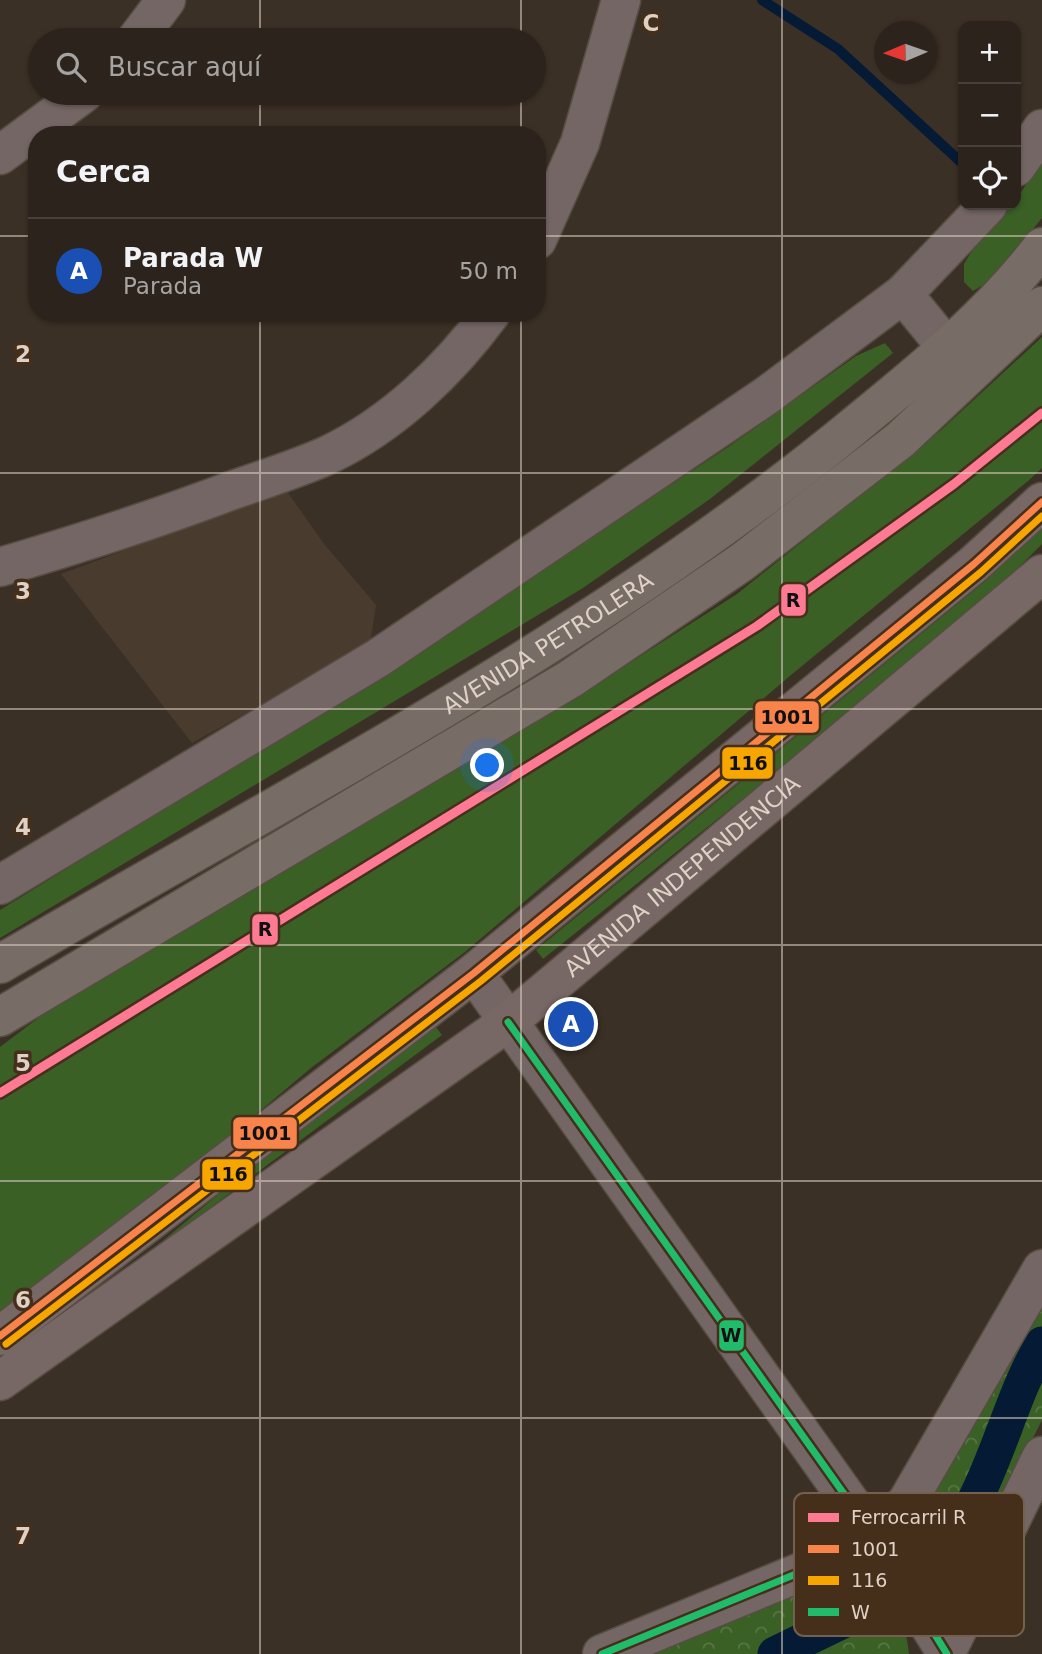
<!DOCTYPE html>
<html lang="es">
<meta charset="utf-8">
<style>
body{margin:0;font-family:"DejaVu Sans",sans-serif;background:#342c25;color:#f1f3f6}
.controls{position:absolute;right:21px;top:21px;display:grid;overflow:hidden;border-radius:14px;box-shadow:0 2px 5px #0004}
.controls button{width:63px;height:63px;display:grid;place-items:center;padding:0;border:0;border-bottom:2px solid #48413b;background:#2c241c;color:#f1f3f6;font:35px sans-serif}
.compass{position:absolute;left:874px;top:21px;width:63px;height:63px;border-radius:50%;background:#2c241c;box-shadow:0 2px 5px #0004;rotate:268deg}
.you{position:absolute;left:488px;top:766px;width:24px;height:24px;margin:-18px;border:5px solid #fff;border-radius:50%;background:#1a73e8;box-shadow:0 0 0 10px #1a73e833}
.badge{display:grid;place-items:center;width:46px;height:46px;border-radius:50%;background:#8bbbb9;color:#fff;font-size:23px;font-weight:700}
.pin{position:absolute;translate:-50% -50%;border:4px solid #fff;box-shadow:0 2px 7px #0006}
.list{margin:0;padding:0;list-style:none}
h2{display:flex;justify-content:space-between;align-items:center;height:91px;margin:0;padding:0 28px;font-size:30px}
h2 small{font-size:23px;font-weight:400;color:#a6a4a3}
.list li{display:grid;grid-template-columns:46px 1fr auto;gap:21px;align-items:center;box-sizing:border-box;height:105px;padding:0 28px;border-top:2px solid #48413b}
.list b{display:block;font-size:26px;white-space:nowrap}
.list p{margin:0;font-size:23px;white-space:nowrap;color:#a6a4a3}
.list em{font-size:23px;font-style:normal;color:#a6a4a3}
.icon{flex:none;width:38px;height:38px;fill:none;stroke:currentColor;stroke-width:2;stroke-linecap:round;stroke-linejoin:round}
.map{position:relative;flex:none;width:1042px;height:1654px;overflow:hidden}
.search{position:absolute;background:#2c241c;box-shadow:0 2px 5px #0004;left:28px;top:28px;width:518px;height:77px;display:flex;align-items:center;gap:18px;box-sizing:border-box;padding:0 24px;border-radius:38px;color:#a6a4a3;font-size:26px}
.panel{position:absolute;background:#2c241c;box-shadow:0 2px 5px #0004;left:28px;top:126px;width:518px;height:196px;border-radius:28px}
.map>svg:first-child{display:block}
</style>
<div class="map">
<svg width="1042" height="1654" viewBox="0 0 1042 1654">
<defs>
<pattern id="forest-crowns" width="20" height="18" patternUnits="userSpaceOnUse" patternTransform="scale(1.75)"><rect width="20" height="18" fill="#3a6025"/><path d="M2 6a3 3 0 1 1 6 0M12 15a3 3 0 1 1 6 0" fill="none" stroke="#567643"/></pattern>
</defs>
<rect width="100%" height="100%" fill="#3b3025"/>
<polygon fill="#4a3b2f" points="286,490 324,544 376,605 370,644 192,743 61,574"/>
<g fill="#3a6025">
<polygon points="1042,162 1042,218 990,281 973,291 964,282 964,264 973,249 1012,205 1016,205 1016,199"/>
<polygon points="1042,337 1042,468 1028,481 791,675 465,952 311,1068 186,1173 0,1311 0,1047 83,984 567,703 737,594 940,431"/>
<polygon points="885,343 893,353 710,499 583,588 0,938 0,910 434,641 728,447 856,356"/>
<polygon points="1042,528 1042,544 992,594 841,720 543,959 536,950 983,583"/>
<polygon points="433,1023 442,1035 140,1260 264,1156"/>
</g>
<g fill="url(#forest-crowns)">
<path d="M1042,1296V1420L960,1583L949,1591C920,1584 911,1557 912,1530Z"/>
<path d="M859,1571C893,1593 904,1613 909,1654H643L840,1573Z"/>
</g>
<g fill="none" stroke-linecap="round" stroke-linejoin="round">
<polyline stroke="#051a35" stroke-width="10" points="762,0 838,49 963,164"/>
<g stroke="#051a35" stroke-width="35">
<path d="M930,1561C991,1505 1001,1414 1042,1344"/>
<polyline points="775,1654 878,1604"/>
</g>
<defs>
<g id="street">
<polyline points="136,40 166,0"/>
<polyline points="0,155 84,93"/>
<polyline points="1016,167 1042,129"/>
<polyline points="537,240 580,143 621,0"/>
<polyline points="903,294 948,349"/>
<path d="M0,567C79,544 156,519 233,490C264,479 297,469 328,455C393,424 449,370 491,313"/>
<polyline points="0,885 378,658 766,396 903,294 988,205"/>
<polyline points="474,973 874,1536 947,1654"/>
<polyline points="946,1653 1042,1456"/>
<polyline points="602,1654 837,1557 874,1536 907,1502 1042,1269"/>
</g>
<g id="secondary">
<polyline points="0,1336 474,973 974,564 1042,502"/>
<path id="s1" d="M0,1381L508,1022L1042,574"/>
</g>
<g id="highway">
<path id="s2" d="M0,964C289,795 593,641 853,427C921,371 988,318 1042,247"/>
<polyline points="0,1017 570,679 742,562 900,440 1042,306"/>
</g>
</defs>
<use href="#street" stroke="#574d43" stroke-width="41"/>
<use href="#secondary" stroke="#574d43" stroke-width="41"/>
<use href="#highway" stroke="#574d43" stroke-width="41"/>
<use href="#street" stroke="#746664" stroke-width="38"/>
<use href="#secondary" stroke="#776765" stroke-width="38"/>
<use href="#highway" stroke="#786c66" stroke-width="38"/>
<defs>
<polyline id="bus-1" points="0,1336 474,973 974,564 1042,502"/>
<polyline id="bus-2" points="6,1344 481,981 981,572 1042,516"/>
<g id="bus-3">
<polyline points="508,1022 874,1536 947,1654"/>
<polyline points="602,1654 837,1557 874,1536"/>
</g>
</defs>
<use href="#bus-1" stroke="#452f1b" stroke-width="12"/>
<use href="#bus-2" stroke="#452f1b" stroke-width="12"/>
<use href="#bus-3" stroke="#452f1b" stroke-width="12"/>
<use href="#bus-1" stroke="#f8844c" stroke-width="7"/>
<use href="#bus-2" stroke="#f7a600" stroke-width="7"/>
<use href="#bus-3" stroke="#20bc6c" stroke-width="7"/>
<defs>
<polyline id="rail-1" points="0,1093 757,626 954,484 1042,413"/>
</defs>
<use href="#rail-1" stroke="#452f1b" stroke-width="14"/>
<use href="#rail-1" stroke="#fe7a93" stroke-width="9"/>
</g>
<path fill="none" stroke="#dfd1c5" stroke-width="2" stroke-opacity="0.55" d="M260,0V40M521,0V40M782,0V1654M260,93V135M521,93V135M0,236H37M537,236H1042M260,313V1654M521,313V1654M0,473H1042M0,709H1042M0,945H1042M0,1181H1042M0,1418H1042"/>
<g text-anchor="middle" dominant-baseline="central" stroke-width="7" stroke-linejoin="round" paint-order="stroke">
<g font-size="23" fill="#dfd1c5" stroke="#452f1b">
<text stroke="none"><textPath href="#s2" startOffset="635">AVENIDA PETROLERA</textPath></text>
<text stroke="none"><textPath href="#s1" startOffset="849">AVENIDA INDEPENDENCIA</textPath></text>
</g>
</g>
<rect x="794" y="1493" width="230" height="143" rx="10" fill="#452f1b" stroke="#73604e" stroke-width="2"/>
<rect x="808" y="1513" width="31" height="9" fill="#fe7a93"/>
<rect x="808" y="1545" width="31" height="8" fill="#f8844c"/>
<rect x="808" y="1576" width="31" height="9" fill="#f7a600"/>
<rect x="808" y="1608" width="31" height="8" fill="#20bc6c"/>
<g font-size="19" fill="#dfd1c5">
<text x="851" y="1524">Ferrocarril R</text>
<text x="851" y="1556">1001</text>
<text x="851" y="1587">116</text>
<text x="851" y="1619">W</text>
</g>
<g font-size="23" text-anchor="middle" font-weight="bold" fill="#dfd1c5" stroke="#452f1b" stroke-width="7" stroke-linejoin="round" paint-order="stroke">
<text x="651" y="31">C</text>
<text x="23" y="362">2</text>
<text x="23" y="599">3</text>
<text x="23" y="835">4</text>
<text x="23" y="1071">5</text>
<text x="23" y="1308">6</text>
<text x="23" y="1544">7</text>
</g>
<g stroke="#452f1b" stroke-width="2.5">
<rect x="780" y="583" width="27" height="34" rx="7" fill="#fe7a93"/>
<rect x="754" y="700" width="66" height="34" rx="7" fill="#f8844c"/>
<rect x="721" y="746" width="53" height="34" rx="7" fill="#f7a600"/>
<rect x="251" y="913" width="28" height="33" rx="7" fill="#fe7a93"/>
<rect x="232" y="1116" width="66" height="34" rx="7" fill="#f8844c"/>
<rect x="201" y="1158" width="53" height="33" rx="7" fill="#f7a600"/>
<rect x="718" y="1319" width="27" height="33" rx="7" fill="#20bc6c"/>
</g>
<g font-size="19" text-anchor="middle" font-weight="bold" fill="#111">
<text x="793" y="607">R</text>
<text x="787" y="724">1001</text>
<text x="748" y="770">116</text>
<text x="265" y="936">R</text>
<text x="265" y="1140">1001</text>
<text x="228" y="1181">116</text>
<text x="731" y="1342">W</text>
</g>
</svg>
<div class="controls">
<button>+</button>
<button>−</button>
<button><svg class="icon" aria-label="locate" viewBox="0 0 24 24"><circle cx="12" cy="12" r="6"/><path d="M12 2v4M12 18v4M2 12h4M18 12h4"/></svg></button>
</div>
<svg class="compass" viewBox="-18 -18 36 36"><path d="M0-13l5 13h-10z" fill="#e53935"/><path d="M0 13l5-13h-10z" fill="#a6a4a3"/></svg>
<div class="you"></div>
<div class="pin badge" style="left:571px;top:1024px;background:#1a4fb4">A</div>
<div class="search"><svg class="icon" aria-label="search" viewBox="0 0 24 24"><circle cx="10" cy="10" r="6"/><path d="M15 15l6 6"/></svg>Buscar aquí</div>
<section class="panel">
<h2>Cerca<small></small></h2>
<ul class="list">
<li><span class="badge" style="background:#1a4fb4">A</span><div><b>Parada W</b><p>Parada</p></div><em>50 m</em></li>
</ul>
</section>
</div>
